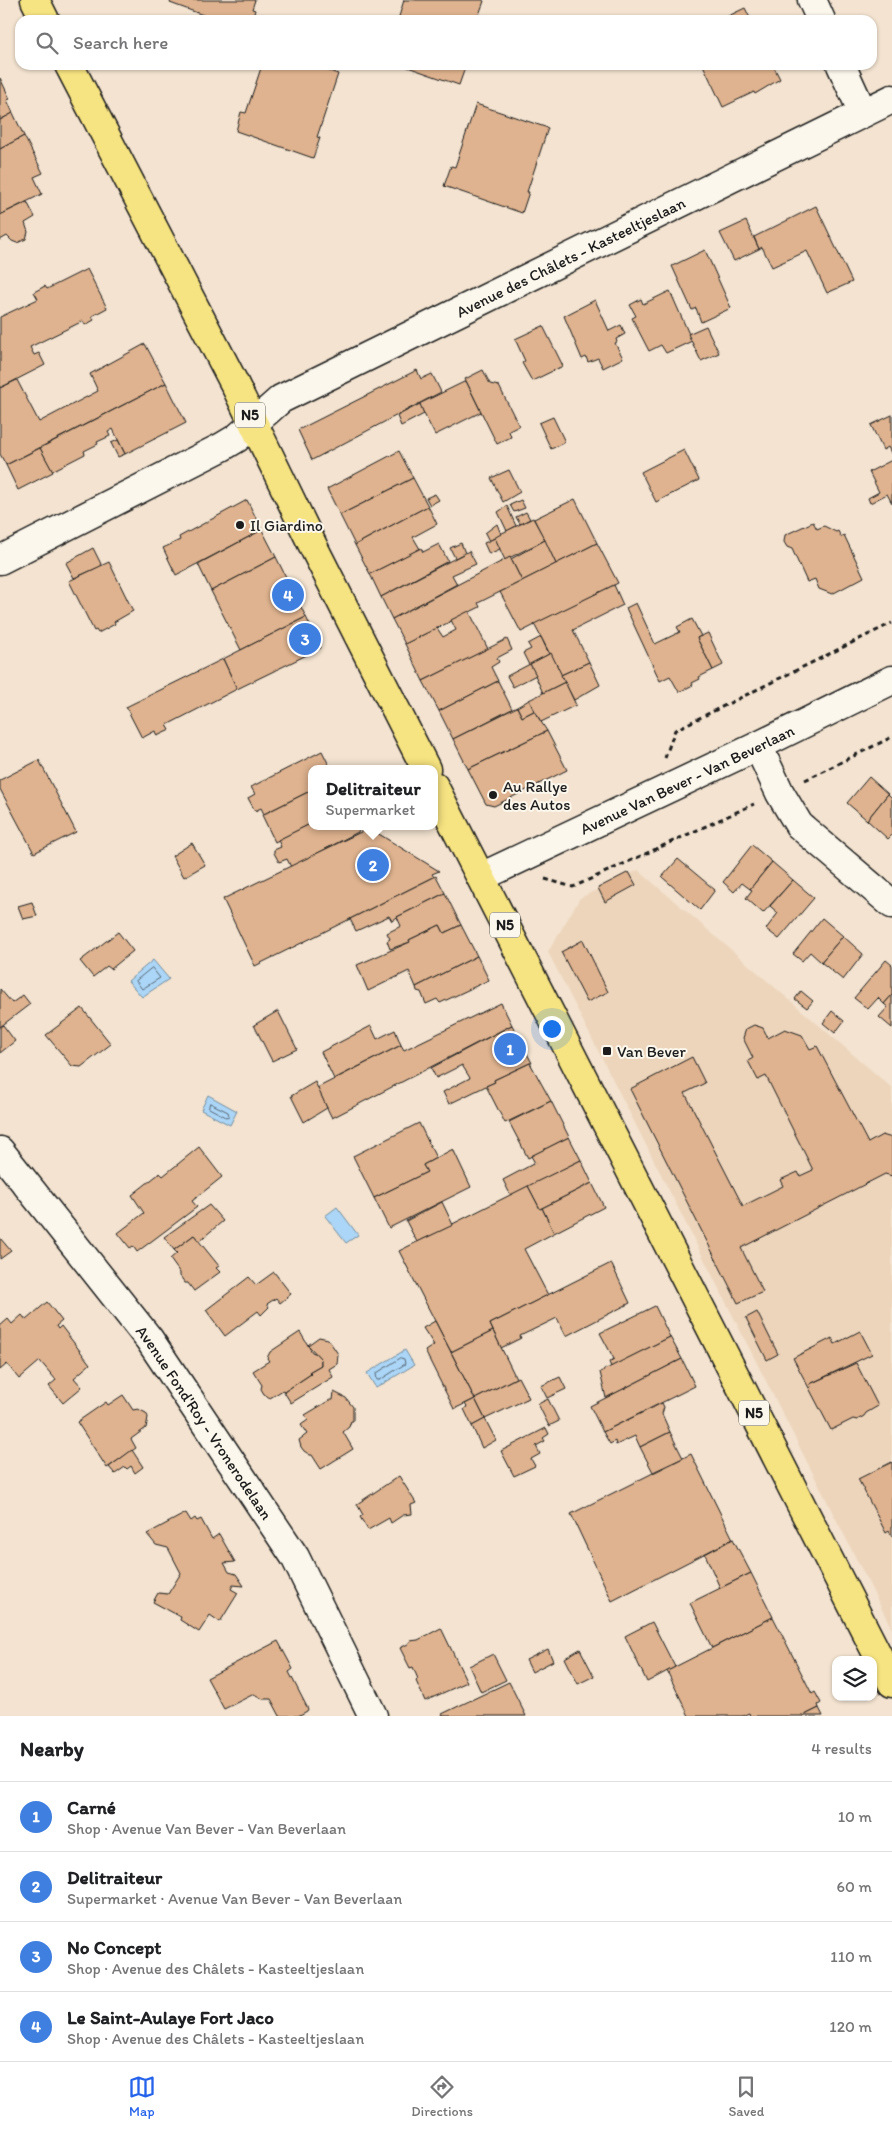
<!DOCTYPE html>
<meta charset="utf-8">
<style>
body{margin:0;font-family:Itim,sans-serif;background:#f6f6f6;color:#202124}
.controls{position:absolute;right:15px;bottom:15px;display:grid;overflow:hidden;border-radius:10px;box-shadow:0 1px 4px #0004}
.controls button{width:45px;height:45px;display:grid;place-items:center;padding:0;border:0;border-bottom:1px solid #e0e0e0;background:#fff;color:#202124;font:25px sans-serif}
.you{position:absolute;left:551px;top:1028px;width:18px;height:18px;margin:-12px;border:4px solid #fff;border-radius:50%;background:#1a73e8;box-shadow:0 0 0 8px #1a73e833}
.badge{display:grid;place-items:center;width:32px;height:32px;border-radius:50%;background:#2563eb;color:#fff;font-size:16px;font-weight:700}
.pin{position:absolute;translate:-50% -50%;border:2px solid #fff;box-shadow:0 1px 5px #0006}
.popup{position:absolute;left:308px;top:765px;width:130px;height:65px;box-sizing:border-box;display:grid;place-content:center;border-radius:10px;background:#fff;filter:drop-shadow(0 1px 4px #0005);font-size:16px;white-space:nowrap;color:#757577}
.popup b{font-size:19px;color:#202124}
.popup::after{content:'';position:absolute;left:50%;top:100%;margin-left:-10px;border:10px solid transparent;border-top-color:#fff}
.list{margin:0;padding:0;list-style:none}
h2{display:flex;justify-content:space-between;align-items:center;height:65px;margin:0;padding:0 20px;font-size:21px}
h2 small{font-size:16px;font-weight:400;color:#757577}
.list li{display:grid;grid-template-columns:32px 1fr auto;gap:15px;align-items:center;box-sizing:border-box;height:70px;padding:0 20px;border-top:1px solid #e0e0e0}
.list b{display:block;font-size:19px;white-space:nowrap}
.list p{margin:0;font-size:16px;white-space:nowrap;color:#757577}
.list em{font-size:16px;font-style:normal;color:#757577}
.icon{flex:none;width:28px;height:28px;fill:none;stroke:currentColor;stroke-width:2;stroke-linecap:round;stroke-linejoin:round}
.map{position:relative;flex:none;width:892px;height:1716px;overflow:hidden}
.search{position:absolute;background:#fff;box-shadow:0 1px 4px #0004;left:15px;right:15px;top:15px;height:55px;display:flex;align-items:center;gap:12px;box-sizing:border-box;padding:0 18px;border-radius:15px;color:#757577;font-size:19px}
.sheet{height:345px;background:#fff}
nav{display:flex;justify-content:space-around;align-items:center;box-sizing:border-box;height:70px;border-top:1px solid #e0e0e0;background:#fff;font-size:14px;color:#757577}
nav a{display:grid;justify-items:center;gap:2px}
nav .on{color:#2563eb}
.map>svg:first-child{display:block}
</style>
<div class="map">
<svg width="892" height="1716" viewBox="0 0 892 1716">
<rect width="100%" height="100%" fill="#f3e3d0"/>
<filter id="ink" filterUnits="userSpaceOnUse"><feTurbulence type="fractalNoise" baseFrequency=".02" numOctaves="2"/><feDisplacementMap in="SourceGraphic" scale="10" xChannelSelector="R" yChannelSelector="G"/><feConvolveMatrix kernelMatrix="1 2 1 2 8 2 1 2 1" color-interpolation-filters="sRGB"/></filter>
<g filter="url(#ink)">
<polygon fill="#edd5bc" points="638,870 892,1088 892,1629 548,952 580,898"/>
<g fill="#acd6f7" stroke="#728c9f">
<polygon points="153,960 169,979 142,997 128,981"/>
<polygon points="208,1095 237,1111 230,1125 201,1110"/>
<polygon points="337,1207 358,1235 346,1243 325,1216"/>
<polygon points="405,1350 414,1365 376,1388 367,1373"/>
</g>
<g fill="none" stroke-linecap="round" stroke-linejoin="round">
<g stroke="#566674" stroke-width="1">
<polygon points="152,968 160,978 142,989 136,981"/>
<polygon points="210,1103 228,1112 229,1116 226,1117 209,1108"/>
<polygon points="401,1358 404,1359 405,1364 380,1380 377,1380 376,1374"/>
</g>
</g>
<g fill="#dfb38f" stroke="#1c1c1c">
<polygon points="171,0 255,0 252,9 255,10 252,20 217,20 170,3"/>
<polygon points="404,0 482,0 484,1 477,20 398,20"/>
<polygon points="745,8 751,20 720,20"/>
<polygon points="262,65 312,65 338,74 317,137 320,138 313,158 236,131 241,112 246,113"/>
<polygon points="402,65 466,65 459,85"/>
<polygon points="703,65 773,65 780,79 755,94 754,92 723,107"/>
<polygon points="0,78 10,99 7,100 13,113 0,120"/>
<polygon points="476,104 548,128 527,192 529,192 522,213 444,186 451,166 455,167"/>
<polygon points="13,113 24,136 0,149 0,120"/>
<polygon points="24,136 43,173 34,177 42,194 0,215 0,149"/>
<polygon points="27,202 35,217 25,223 28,232 26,239 17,243 12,241 7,236 0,240 0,215"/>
<polygon points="816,206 852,282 827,293 807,251 772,267 762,247 759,249 754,237"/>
<polygon points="746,221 759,249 734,261 720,233"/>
<polygon points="705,250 731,308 701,322 696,308 692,310 672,266"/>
<polygon points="87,269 107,308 92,316 94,320 85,325 83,321 30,347 34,355 39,353 45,365 0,388 0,317 38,299 34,292 45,286 47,289"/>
<polygon points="670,291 692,341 666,353 661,345 649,351 632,318 636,316 630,305 641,299 643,304"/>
<polygon points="595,300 609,331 621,325 625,334 616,339 617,342 615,343 623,358 603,368 598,358 588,362 586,357 582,359 564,316"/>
<polygon points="543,326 563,366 532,381 522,363 525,361 515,339"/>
<polygon points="706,326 719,353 701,361 688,334"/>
<polygon points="145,344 166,383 6,465 0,454 0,388 17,380 39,422 98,391 90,374"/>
<polygon points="417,370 421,379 432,374 441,392 312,460 298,430"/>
<polygon points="483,370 490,384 499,386 519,426 509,431 511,437 497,444 465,379"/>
<polygon points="466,381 481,412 435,435 419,404"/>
<polygon points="166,383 186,423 125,454 113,429 108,432 110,436 97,442 98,444 84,451 85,454 52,471 40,448"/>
<polygon points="420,404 424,414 401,426 397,416"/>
<polygon points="892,415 892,455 888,447 883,450 871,425"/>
<polygon points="553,417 565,442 551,449 539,423"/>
<polygon points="118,440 125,454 118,457 111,443"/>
<polygon points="40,448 53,472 18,490 6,465"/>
<polygon points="684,450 699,480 656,502 641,472"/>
<polygon points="399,451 413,478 340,515 327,489"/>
<polygon points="892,460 892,503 887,494 870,503 868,498 879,492 869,472"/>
<polygon points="509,470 520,492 503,502 491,478"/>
<polygon points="413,478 428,506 355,545 340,515"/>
<polygon points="435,494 439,500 430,505 426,498"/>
<polygon points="575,499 597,543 556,564 534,519"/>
<polygon points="247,500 262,530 176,575 163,548 180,540 179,537"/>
<polygon points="521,500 525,508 514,512 510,505"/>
<polygon points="428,506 437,524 413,537 420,549 370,574 355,545"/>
<polygon points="507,506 516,526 507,531 498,512"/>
<polygon points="526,512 530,519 520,524 516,517"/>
<polygon points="533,518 545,540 505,560 494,537"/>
<polygon points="813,522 817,529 824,526 836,532 838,531 841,537 844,535 864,577 832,594 819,589 815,579 807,582 792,549 787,547 784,542 785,535"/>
<polygon points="497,524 501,534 489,541 485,533"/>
<polygon points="262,530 276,557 211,591 198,564"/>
<polygon points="495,538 500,549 489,554 484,543"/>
<polygon points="545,540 556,564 522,581 511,559"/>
<polygon points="461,543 465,553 455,558 450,548"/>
<polygon points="597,543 618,583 521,632 500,592"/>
<polygon points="439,544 448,561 381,597 370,574 421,548 423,552"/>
<polygon points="93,548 102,566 74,578 66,563"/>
<polygon points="469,551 476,564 452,575 457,584 392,619 381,597"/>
<polygon points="276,557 306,617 241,650 211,591"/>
<polygon points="510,557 522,581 478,603 480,607 405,644 392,619"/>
<polygon points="109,562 133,611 114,622 115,624 98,633 96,630 94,631 69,581"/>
<polygon points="614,585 623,605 573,630 589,662 561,675 534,624"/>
<polygon points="636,603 655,644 680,632 677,627 692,619 701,636 697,638 713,670 699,677 700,679 692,683 693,685 679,692 670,676 660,681 626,608"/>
<polygon points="469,611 488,649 423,681 405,644 437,628 443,637 456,630 451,620"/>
<polygon points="306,617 321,648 237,689 223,659"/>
<polygon points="708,633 723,665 713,670 697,638"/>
<polygon points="541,637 549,654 529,665 523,653 531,649 528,644"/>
<polygon points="507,639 512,650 497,658 499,662 491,667 498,681 439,711 423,681"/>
<polygon points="551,653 565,682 543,693 530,664"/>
<polygon points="223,659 237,689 167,725 170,730 157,736 155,731 142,738 126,707"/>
<polygon points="589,662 600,685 574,700 561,675"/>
<polygon points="530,664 536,675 513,687 507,676"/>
<polygon points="498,681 512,709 453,739 439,711"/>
<polygon points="565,682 576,705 541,722 529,700"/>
<polygon points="529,700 534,711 522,717 517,707"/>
<polygon points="517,707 522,717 534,711 547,731 468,769 453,739"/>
<polygon points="547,731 567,770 494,806 486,804 468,769"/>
<polygon points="322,751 331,769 312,769 312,790 264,814 261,808 255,811 248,798 255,794 251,787"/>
<polygon points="39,760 76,832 34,853 0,789 0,780"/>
<polygon points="869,777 888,794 867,820 847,803"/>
<polygon points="312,790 312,823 275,842 262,815"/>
<polygon points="888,794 892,798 892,835 888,839 867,820"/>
<polygon points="312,823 312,826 360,826 358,832 291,867 287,859 279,862 274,853 274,850 281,847 278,840"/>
<polygon points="369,828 439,871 432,874 434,877 350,919 255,966 223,899"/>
<polygon points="192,843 205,865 184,877 172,856"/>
<polygon points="752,845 772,862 750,889 742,883 734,892 723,882"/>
<polygon points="678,859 715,890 700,910 662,877"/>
<polygon points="772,862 793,880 763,913 746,898 752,890 750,889"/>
<polygon points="629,872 636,885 605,902 598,888"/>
<polygon points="436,876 445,893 397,917 392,921 389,916 356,931 350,919"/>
<polygon points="793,880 814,898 779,939 766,929 778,913 770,906"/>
<polygon points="445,893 461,925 444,933 440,925 409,940 410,942 390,949 387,941 390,939 387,933 401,926 397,917"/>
<polygon points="32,902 37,916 23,919 18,906"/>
<polygon points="822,918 843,936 821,962 810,952 802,961 793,954"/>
<polygon points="440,925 444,933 461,925 477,956 416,987 409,971 368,991 357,965 410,942 409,940"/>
<polygon points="118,932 133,951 111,969 107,966 93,977 80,961"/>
<polygon points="843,936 863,954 843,980 821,962"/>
<polygon points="583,940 608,992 587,1002 561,952"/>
<polygon points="477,956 489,980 440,1003 437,999 426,1004 421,992 417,991 416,987"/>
<polygon points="886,960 892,965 892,995 884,1004 878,998 868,1009 854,998"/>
<polygon points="0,989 12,1003 23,995 30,1004 0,1027"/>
<polygon points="801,991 813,1001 807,1008 795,999"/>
<polygon points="892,995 892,1028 879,1017 888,1007 884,1004"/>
<polygon points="501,1003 512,1025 332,1118 317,1088 401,1045 404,1050"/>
<polygon points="82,1008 111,1044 81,1067 72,1066 46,1035"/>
<polygon points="278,1011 297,1049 272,1061 254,1025"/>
<polygon points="832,1011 844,1021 835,1033 823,1023"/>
<polygon points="3,1025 15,1041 0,1053 0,1027"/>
<polygon points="512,1025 532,1063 530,1063 494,1080 495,1082 486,1086 449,1104 443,1092 470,1078 462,1065 436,1078 431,1068"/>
<polygon points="754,1025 763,1028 768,1038 785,1029 802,1035 810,1049 817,1046 868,1143 882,1135 892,1138 892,1176 885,1174 741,1248 763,1292 738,1303 630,1089 692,1057 705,1083 685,1093 743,1206 783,1186 780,1180 798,1172 800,1176 813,1170 766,1076 758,1080 748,1061 753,1058 743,1038 746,1029"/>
<polygon points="371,1026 377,1039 395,1030 401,1045 334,1079 321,1052"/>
<polygon points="530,1063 551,1101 505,1123 486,1086 495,1082 494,1080"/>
<polygon points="315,1082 327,1108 304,1122 291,1096"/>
<polygon points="551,1101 569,1137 528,1158 509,1122"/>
<polygon points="419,1123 436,1158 423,1165 427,1172 374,1198 353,1156"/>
<polygon points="569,1137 581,1160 511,1196 503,1180 535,1163 531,1156"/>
<polygon points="199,1147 222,1177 192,1201 197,1207 137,1252 133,1246 130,1248 118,1233 144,1213 132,1195 160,1173 163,1176"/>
<polygon points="453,1149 471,1187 389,1228 374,1198 427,1172 423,1165"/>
<polygon points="581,1160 592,1183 540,1209 528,1186"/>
<polygon points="592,1183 604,1207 554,1233 542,1208"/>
<polygon points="528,1186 540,1209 542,1208 554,1233 524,1249 548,1295 490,1324 493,1331 451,1352 399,1251"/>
<polygon points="442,1202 453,1225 417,1242 406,1221"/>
<polygon points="209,1205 223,1221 199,1241 194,1235 174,1250 164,1237"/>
<polygon points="194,1235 219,1266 216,1268 220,1272 194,1291 188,1283 185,1283 180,1276 180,1273 170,1259 177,1253 174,1250"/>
<polygon points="0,1238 11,1251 0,1259"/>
<polygon points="611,1263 630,1303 566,1336 557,1318 520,1336 521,1338 501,1348 490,1324"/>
<polygon points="274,1272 291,1294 280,1303 276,1298 267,1304 269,1307 261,1315 258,1311 225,1336 206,1310 249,1277 256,1285"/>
<polygon points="47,1302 62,1321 56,1326 58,1329 61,1326 90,1364 74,1378 82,1387 63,1403 49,1386 56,1380 40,1361 19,1379 7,1364 0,1370 0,1326 8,1319 12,1324 22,1315 26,1320"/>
<polygon points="655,1306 670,1337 611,1367 609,1362 614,1359 600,1333"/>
<polygon points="757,1312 778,1354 767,1360 746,1318"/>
<polygon points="435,1321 475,1399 454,1409 425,1351 434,1345 423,1328"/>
<polygon points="493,1331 516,1378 475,1399 451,1352"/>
<polygon points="860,1331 872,1354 810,1384 811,1387 809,1388 793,1358 832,1338 835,1344"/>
<polygon points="300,1332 312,1352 317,1354 321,1359 321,1365 309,1372 311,1374 284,1392 283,1390 270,1398 264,1394 261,1389 262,1385 253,1371 269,1361 267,1358 270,1352"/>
<polygon points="319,1337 328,1339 338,1354 337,1364 329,1369 333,1377 291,1403 284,1392 311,1374 309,1372 321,1365 321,1359 308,1345"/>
<polygon points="670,1337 682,1359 606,1398 600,1372"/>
<polygon points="682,1359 695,1386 603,1432 590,1406"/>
<polygon points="856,1363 878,1406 866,1413 864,1416 857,1420 853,1419 831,1430 809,1388 811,1387 810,1384"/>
<polygon points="518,1377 529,1398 485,1419 475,1399"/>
<polygon points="560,1377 566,1389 547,1398 541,1386"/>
<polygon points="334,1392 346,1398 353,1407 353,1421 351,1421 349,1427 343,1432 353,1449 321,1469 312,1455 310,1455 304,1451 301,1447 299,1440 307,1434 301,1425 308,1420 305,1415 330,1400 333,1400"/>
<polygon points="123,1395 133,1410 138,1409 146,1413 148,1417 147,1423 146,1428 131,1439 136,1448 107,1468 77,1422 106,1402 108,1405"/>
<polygon points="475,1399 485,1419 472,1426 464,1409 467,1407 465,1404"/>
<polygon points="548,1399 559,1421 549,1426 538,1404"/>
<polygon points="662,1403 664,1407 662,1414 670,1432 640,1447 635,1436 616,1445 615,1441 610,1444 603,1432"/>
<polygon points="485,1419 496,1440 482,1448 472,1426"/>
<polygon points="546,1428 549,1434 543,1438 545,1441 536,1446 540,1454 531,1459 535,1466 514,1476 501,1451"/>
<polygon points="670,1432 683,1458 653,1472 640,1447"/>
<polygon points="132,1450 143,1467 135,1473 131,1466 127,1469 125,1467 115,1474 109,1467"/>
<polygon points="691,1454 733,1539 612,1601 571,1514"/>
<polygon points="892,1462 892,1537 889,1531 886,1533 858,1479"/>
<polygon points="399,1476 416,1503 411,1505 412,1514 403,1515 391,1523 389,1518 368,1530 360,1517 363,1515 357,1504"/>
<polygon points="186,1513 191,1521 195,1518 197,1521 201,1519 212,1539 219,1534 235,1562 224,1563 229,1572 236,1574 244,1586 233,1585 231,1589 238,1593 220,1622 210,1615 199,1632 180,1620 181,1617 153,1602 158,1593 168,1594 181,1573 168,1548 156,1545 147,1534"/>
<polygon points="733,1539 751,1573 720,1588 705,1554"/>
<polygon points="751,1573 773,1617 712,1648 690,1603"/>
<polygon points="773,1617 812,1694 815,1692 821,1703 818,1705 819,1708 803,1716 750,1716 749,1713 742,1716 689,1716 667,1671"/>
<polygon points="652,1622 675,1667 647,1682 625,1636"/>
<polygon points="441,1628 467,1682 425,1701 416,1681 418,1679 413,1667 410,1668 400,1648 408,1644 410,1641 418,1640"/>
<polygon points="278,1641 293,1669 289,1672 308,1709 307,1711 298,1716 280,1716 271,1699 263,1699 254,1694 224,1709 207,1678"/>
<polygon points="548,1649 553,1661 532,1672 526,1660"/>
<polygon points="580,1649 594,1676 578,1684 565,1658"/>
<polygon points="493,1654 506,1680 481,1692 469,1666"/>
<polygon points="509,1682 526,1716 443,1716 442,1714"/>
<polygon points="819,1708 823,1716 803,1716"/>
</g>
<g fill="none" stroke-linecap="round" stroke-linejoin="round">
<defs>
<g id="minor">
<polyline points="812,0 821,20"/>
<polyline points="841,65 863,113"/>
<path id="s1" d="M0,560L222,447L237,438L281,399L892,99"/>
<polyline points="758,746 780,793 799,825 892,904"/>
<path id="s2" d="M481,877L758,746L892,680"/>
<path id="s3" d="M0,1151L149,1339L295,1557L373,1716"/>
</g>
<g id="major">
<polyline points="35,0 45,20"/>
<polyline points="69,65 233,381 316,552 426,769"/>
<polyline points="434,786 892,1683"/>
</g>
</defs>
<use href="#minor" stroke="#1c1c1c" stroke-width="31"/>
<use href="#major" stroke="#1c1c1c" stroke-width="31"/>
<g stroke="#1c1c1c" stroke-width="3" stroke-dasharray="5 4" stroke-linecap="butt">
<polyline points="665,758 675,730 892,623"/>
<polyline points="805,780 892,737"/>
<polyline points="545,879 573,887 754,804"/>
</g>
<use href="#minor" stroke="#fbf7ec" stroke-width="28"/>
<use href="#major" stroke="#f6e381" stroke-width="28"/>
</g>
</g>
<g fill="#1c1c1c" stroke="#fbf7ec" stroke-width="2">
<circle cx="240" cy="525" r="5"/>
<circle cx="493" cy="795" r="5"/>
<rect x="602" y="1046" width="10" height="10" rx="2.5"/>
</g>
<g text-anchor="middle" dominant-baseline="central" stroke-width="4" stroke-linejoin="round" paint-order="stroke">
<g fill="#fbf7ec" stroke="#5f5e5a" stroke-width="1">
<rect x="235" y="402.5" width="30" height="25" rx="4"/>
<rect x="490" y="912.5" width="30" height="25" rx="4"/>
<rect x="739" y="1400.5" width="30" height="25" rx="4"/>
</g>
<g font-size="15" font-weight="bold" fill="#1c1c1c">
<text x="250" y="415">N5</text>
<text x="505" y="925">N5</text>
<text x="754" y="1413">N5</text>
</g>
<g font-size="16" fill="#1c1c1c" stroke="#fbf7ec">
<text stroke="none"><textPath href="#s1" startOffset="648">Avenue des Châlets - Kasteeltjeslaan</textPath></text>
<text stroke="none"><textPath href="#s2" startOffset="228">Avenue Van Bever - Van Beverlaan</textPath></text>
<text stroke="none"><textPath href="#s3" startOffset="340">Avenue Fond'Roy - Vronerodelaan</textPath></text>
</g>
<g font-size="16" fill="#1c1c1c" stroke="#fbf7ec" text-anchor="start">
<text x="250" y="525">Il Giardino</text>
<text x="503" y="786">Au Rallye<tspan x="503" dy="18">des Autos</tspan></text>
<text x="617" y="1051">Van Bever</text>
</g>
</g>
</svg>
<div class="controls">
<button><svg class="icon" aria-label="layers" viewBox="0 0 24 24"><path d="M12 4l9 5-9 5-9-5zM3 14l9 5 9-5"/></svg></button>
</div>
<div class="you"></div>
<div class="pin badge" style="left:510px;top:1049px;background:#3f7fe0">1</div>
<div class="pin badge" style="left:373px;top:865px;background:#3f7fe0">2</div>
<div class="popup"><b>Delitraiteur</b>Supermarket</div>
<div class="pin badge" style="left:305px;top:639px;background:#3f7fe0">3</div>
<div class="pin badge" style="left:288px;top:595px;background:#3f7fe0">4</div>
<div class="search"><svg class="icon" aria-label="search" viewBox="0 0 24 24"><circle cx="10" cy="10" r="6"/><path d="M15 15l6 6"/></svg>Search here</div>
</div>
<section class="sheet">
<h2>Nearby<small>4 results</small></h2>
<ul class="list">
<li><span class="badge" style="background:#3f7fe0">1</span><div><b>Carné</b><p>Shop · Avenue Van Bever - Van Beverlaan</p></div><em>10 m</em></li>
<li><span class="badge" style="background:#3f7fe0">2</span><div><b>Delitraiteur</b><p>Supermarket · Avenue Van Bever - Van Beverlaan</p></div><em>60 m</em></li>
<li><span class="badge" style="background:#3f7fe0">3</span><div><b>No Concept</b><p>Shop · Avenue des Châlets - Kasteeltjeslaan</p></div><em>110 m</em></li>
<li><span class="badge" style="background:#3f7fe0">4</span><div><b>Le Saint-Aulaye Fort Jaco</b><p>Shop · Avenue des Châlets - Kasteeltjeslaan</p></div><em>120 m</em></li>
</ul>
</section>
<nav>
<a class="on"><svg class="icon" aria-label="map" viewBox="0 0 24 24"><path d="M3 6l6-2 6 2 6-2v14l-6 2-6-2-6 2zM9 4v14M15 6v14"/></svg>Map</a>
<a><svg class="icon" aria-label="directions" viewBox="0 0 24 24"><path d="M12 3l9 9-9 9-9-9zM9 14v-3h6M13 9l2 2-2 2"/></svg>Directions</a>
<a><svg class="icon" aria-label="saved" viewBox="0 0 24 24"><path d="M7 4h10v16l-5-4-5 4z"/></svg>Saved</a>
</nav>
